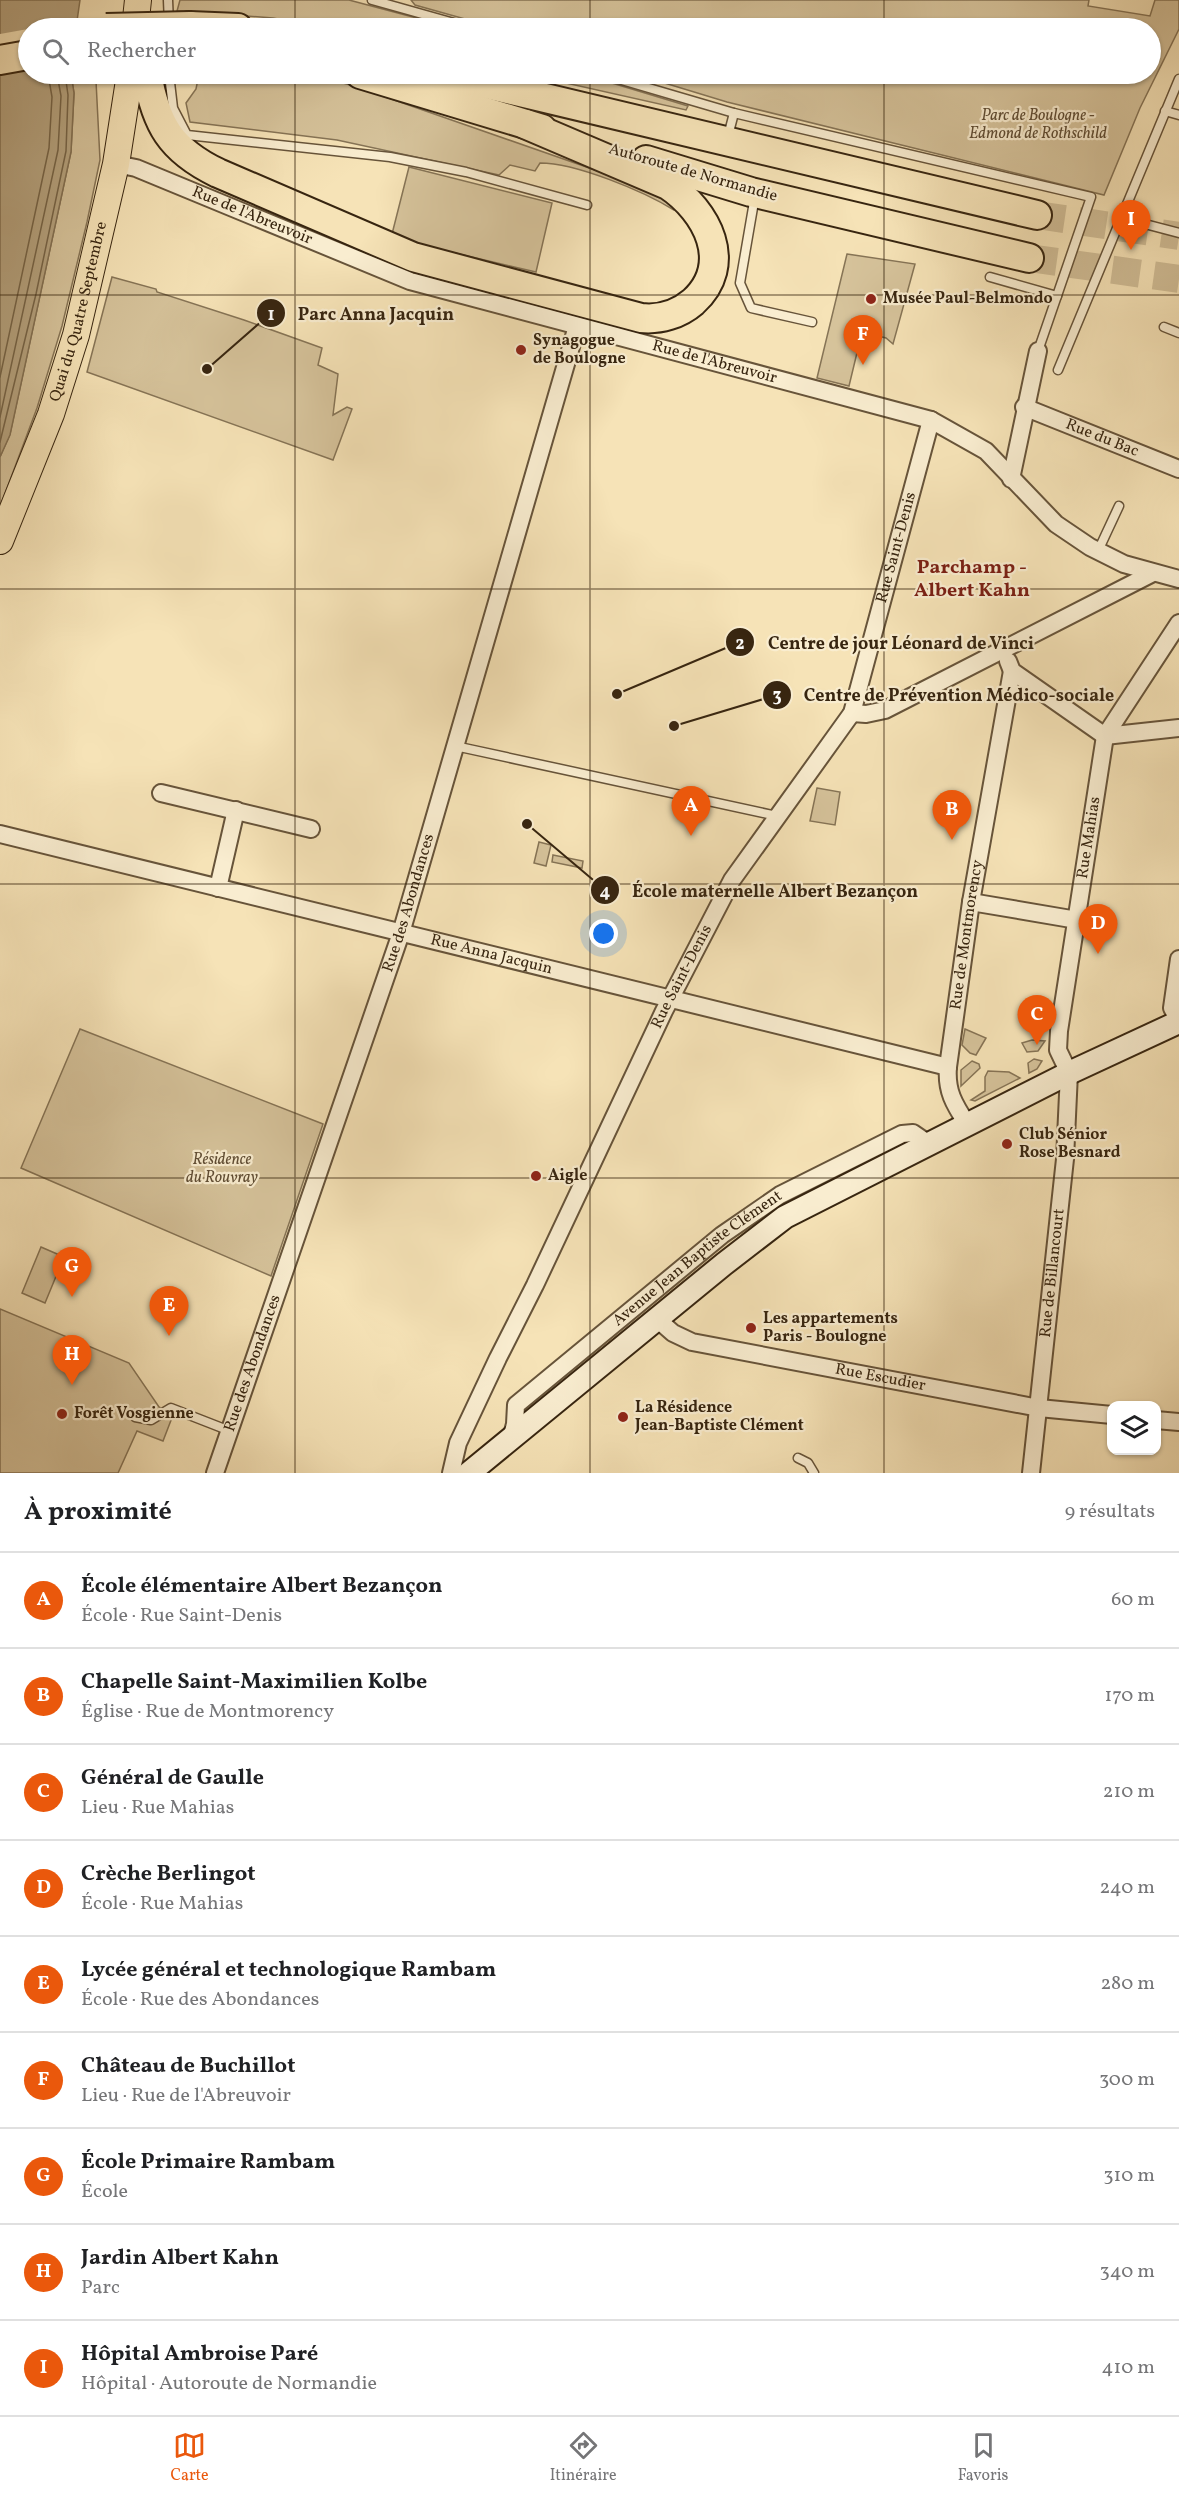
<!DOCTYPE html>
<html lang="fr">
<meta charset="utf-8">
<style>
body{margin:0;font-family:Vollkorn,serif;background:#f6f6f6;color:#202124}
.controls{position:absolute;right:18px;bottom:18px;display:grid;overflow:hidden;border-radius:12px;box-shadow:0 2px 4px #0004}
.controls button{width:54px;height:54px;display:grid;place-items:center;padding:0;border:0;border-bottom:2px solid #e0e0e0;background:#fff;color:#202124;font:30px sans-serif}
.you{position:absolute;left:604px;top:934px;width:21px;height:21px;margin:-15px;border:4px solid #fff;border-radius:50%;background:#1a73e8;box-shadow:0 0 0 9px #1a73e833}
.badge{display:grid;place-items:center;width:39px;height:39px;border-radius:50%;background:#ea580c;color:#fff;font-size:20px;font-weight:700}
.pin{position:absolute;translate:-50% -50px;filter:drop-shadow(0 2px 3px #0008)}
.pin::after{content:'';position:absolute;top:32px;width:21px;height:18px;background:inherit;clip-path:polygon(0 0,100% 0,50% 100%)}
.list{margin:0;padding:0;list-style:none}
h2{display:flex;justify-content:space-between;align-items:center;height:78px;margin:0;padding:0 24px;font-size:26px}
h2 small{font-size:20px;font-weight:400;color:#757577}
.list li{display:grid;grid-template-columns:39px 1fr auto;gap:18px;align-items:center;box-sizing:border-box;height:96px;padding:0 24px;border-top:2px solid #e0e0e0}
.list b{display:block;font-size:22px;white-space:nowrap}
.list p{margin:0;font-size:20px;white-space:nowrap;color:#757577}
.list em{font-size:20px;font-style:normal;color:#757577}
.icon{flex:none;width:33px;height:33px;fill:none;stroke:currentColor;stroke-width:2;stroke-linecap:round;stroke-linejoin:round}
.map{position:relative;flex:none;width:1179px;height:1473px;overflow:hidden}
.search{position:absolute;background:#fff;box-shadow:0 2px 4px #0004;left:18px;right:18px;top:18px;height:66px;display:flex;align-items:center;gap:15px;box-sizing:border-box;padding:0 21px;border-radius:33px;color:#757577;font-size:22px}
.sheet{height:942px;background:#fff}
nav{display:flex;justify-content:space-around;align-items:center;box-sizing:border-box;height:84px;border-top:2px solid #e0e0e0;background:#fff;font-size:16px;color:#757577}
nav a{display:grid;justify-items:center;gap:3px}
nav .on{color:#ea580c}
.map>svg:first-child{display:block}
</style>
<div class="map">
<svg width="1179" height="1473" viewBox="0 0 1179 1473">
<rect width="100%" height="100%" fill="#f6e3b7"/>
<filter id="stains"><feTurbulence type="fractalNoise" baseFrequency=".00333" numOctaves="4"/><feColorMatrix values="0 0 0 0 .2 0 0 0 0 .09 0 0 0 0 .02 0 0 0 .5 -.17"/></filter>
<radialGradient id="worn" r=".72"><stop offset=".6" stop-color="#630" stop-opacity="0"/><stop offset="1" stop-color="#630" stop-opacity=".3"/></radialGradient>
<g fill="#d6c39b" stroke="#867456" stroke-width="1.5">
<polygon points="180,0 349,0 454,28 324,28 273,18 177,11"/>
<polygon points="411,0 1089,0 1088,6 1150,16 1155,0 1179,0 1179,29 1140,108 1104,195 727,102 635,74 1150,74 1150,28 497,28 415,5"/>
<polygon points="71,74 91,74 96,81 100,160 87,222 62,326 37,408 0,507 0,457 10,434 71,152 74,93"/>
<path d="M199,74H302L321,77L354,86L618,178L652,191L680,207L674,210C643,191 576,163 540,163L535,171L510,165L499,175L337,140L190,122L186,103L196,89Z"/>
<polygon points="526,74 582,74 688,106 686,110"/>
<polygon points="409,167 552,203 536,272 391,238"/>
<polygon points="847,254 915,264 893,344 886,338 862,332 849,386 817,378"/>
<polygon points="112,277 156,289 157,292 244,320 322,348 318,365 338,374 333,415 347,407 352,409 333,460 87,372"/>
<polygon points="817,788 840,792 835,825 810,821"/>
<polygon points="539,842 551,845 546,866 534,863"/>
<polygon points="553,855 583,861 582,868 552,862"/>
<polygon points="80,1029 323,1124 271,1276 21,1168"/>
<polygon points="965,1029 986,1038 976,1055 970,1053 962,1045"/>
<polygon points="1032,1040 1045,1041 1038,1051 1027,1052 1022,1043"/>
<polygon points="1034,1059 1042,1061 1037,1069 1029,1073 1028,1063"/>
<polygon points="972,1061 979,1064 980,1068 961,1086 961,1070"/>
<polygon points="988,1071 1009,1072 1020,1078 975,1101 971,1100 985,1091 985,1077"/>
<polygon points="41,1247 64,1257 45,1303 22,1293"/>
<polygon points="0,1309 129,1363 159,1407 173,1415 163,1441 137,1431 118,1473 0,1473"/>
</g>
<polygon fill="#b5a27e" stroke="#837052" stroke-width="1.5" points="0,0 80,0 76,28 28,28 28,74 71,74 74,93 71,152 10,435 0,457"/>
<g fill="#f6e3b7">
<polygon points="80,22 79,28 33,28 74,22"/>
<polygon points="28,29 28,69 0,75 0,34"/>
</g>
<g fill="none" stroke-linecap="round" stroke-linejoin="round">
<g stroke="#766447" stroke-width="1.5">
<polyline points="0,377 49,148 52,97 48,74"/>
<polyline points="0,417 58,150 61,96 57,74"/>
<polyline points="0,442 36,294 66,151 68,95 65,74"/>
</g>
<g stroke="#d0bd96" stroke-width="28" stroke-dasharray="28 14" stroke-linecap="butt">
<polyline points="1037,215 1179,236"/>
<polyline points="1029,258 1179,279"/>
</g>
<defs>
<g id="lane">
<polyline points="168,0 169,24"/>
<polyline points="372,0 472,28"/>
<polyline points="169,74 173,108 187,135 390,157 466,172 587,205"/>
<polyline points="601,74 734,113 1091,197 1038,351"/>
<polyline points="1165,111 1179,115"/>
<polyline points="728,136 734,113"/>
<polyline points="755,196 740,283 751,308 812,322"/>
<polyline points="1122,218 1179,233"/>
<polyline points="990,277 1057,296"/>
<polyline points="1164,327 1179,333"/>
<polyline points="1058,370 1179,79"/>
<polyline points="1098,551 1119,506"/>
<polyline points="455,746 777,816"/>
<polyline points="135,1417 151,1420 171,1408 230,1431"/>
<polyline points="798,1458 808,1463 814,1473"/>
</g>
<g id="street">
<path id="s1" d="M116,164L136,168L410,281L931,420L986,451L1056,524L1090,547L1124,564L1179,579"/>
<path id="s2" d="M1024,407L1179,469"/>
<polyline points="1011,479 1038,351"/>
<polyline points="1008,661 1012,671 1105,736 1179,728"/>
<polyline points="852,713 866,714 885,710 1153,573"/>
<polyline points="161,793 311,829"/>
<path id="s3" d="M0,834L948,1067"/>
<polyline points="218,888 236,810"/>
<polyline points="971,902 1077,920"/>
<polyline points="1179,959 1172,1008 1179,1021"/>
<path id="s4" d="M967,1124C954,1104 946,1091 948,1067L971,902L1012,671"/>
<path id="s5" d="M657,1319L673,1333L692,1342L1039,1408L1112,1415"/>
<polyline points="1156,1420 1179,1422"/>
<path id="s6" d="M511,1439L515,1424L516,1405L722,1235L780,1195L902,1134L913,1133L929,1144"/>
<path id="s7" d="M215,1473L401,933L577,326"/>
<path id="s8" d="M451,1473L458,1443L498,1358L535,1285L664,1011L732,880L852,713L931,420"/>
<path id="s9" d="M1031,1473L1065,1159L1069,1073L1058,1050L1059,1031L1105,736L1179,623"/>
</g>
<polyline id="secondary" points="469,1473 724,1264 785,1217 1069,1073 1179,1022"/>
<g id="primary">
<polyline points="135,28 138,0"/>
<path id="s10" d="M0,541L51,414L76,335L116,164L130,74"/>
</g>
<g id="highway">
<polyline points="190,26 238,28"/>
<polyline points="0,60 28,55"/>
<path d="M147,74C156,124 170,150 218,173L413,257L641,318C660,320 679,314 693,302C735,264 707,211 668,185L525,124"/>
<polyline points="360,74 542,129"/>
<polyline points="444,74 1037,215"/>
<polyline points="646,160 751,192 1029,258"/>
</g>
</defs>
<use href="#lane" stroke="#67543a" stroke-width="11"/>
<use href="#street" stroke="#67543a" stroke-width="20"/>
<use href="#secondary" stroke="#372510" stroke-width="26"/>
<use href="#primary" stroke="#372510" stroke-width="28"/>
<use href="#highway" stroke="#372510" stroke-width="32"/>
<use href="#lane" stroke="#f9edd0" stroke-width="8"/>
<use href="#street" stroke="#f9edd0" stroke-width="16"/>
<use href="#secondary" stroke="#f9edd0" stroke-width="22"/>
<use href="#primary" stroke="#f6e3b7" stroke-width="26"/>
<use href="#highway" stroke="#f6e3b7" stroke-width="28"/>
<defs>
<polyline id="highway-bridge" points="106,28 190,26"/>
</defs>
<use href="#highway-bridge" stroke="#372510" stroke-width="32" stroke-linecap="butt"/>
<use href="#highway-bridge" stroke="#f6e3b7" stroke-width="28"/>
</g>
<path fill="none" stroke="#372510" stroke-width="1.5" stroke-opacity="0.55" d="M295,0V28M590,0V28M884,0V28M295,74V1473M590,74V1473M884,74V1473M0,295H1179M0,589H1179M0,884H1179M0,1178H1179"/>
<g fill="#8f2418" stroke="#f9edd0" stroke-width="2">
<circle cx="871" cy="299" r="6"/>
<circle cx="521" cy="350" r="6"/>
<circle cx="1007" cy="1144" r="6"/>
<circle cx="536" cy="1176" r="6"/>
<circle cx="751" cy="1328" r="6"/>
<circle cx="62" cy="1414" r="6"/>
<circle cx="623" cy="1417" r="6"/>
</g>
<g text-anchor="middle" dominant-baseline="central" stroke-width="4.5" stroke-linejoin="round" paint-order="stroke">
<g font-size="16" font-style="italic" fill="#5f4c33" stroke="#f9edd0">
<text x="1038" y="116">Parc de Boulogne -<tspan x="1038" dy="18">Edmond de Rothschild</tspan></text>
<text x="222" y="1160">Résidence<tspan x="222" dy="18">du Rouvray</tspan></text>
</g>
<g font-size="16" fill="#372510" stroke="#f9edd0">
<text transform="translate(693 173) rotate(16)">Autoroute de Normandie</text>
<text stroke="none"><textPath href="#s1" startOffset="146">Rue de l'Abreuvoir</textPath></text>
<text stroke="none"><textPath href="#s10" startOffset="243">Quai du Quatre Septembre</textPath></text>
<text stroke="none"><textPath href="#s1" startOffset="632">Rue de l'Abreuvoir</textPath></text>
<text stroke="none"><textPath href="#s2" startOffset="84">Rue du Bac</textPath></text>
<text stroke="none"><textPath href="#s8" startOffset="1034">Rue Saint-Denis</textPath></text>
<text stroke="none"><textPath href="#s9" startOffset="642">Rue Mahias</textPath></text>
<text stroke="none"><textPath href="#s7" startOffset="602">Rue des Abondances</textPath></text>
<text stroke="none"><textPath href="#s4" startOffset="195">Rue de Montmorency</textPath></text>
<text stroke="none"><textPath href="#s3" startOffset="506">Rue Anna Jacquin</textPath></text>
<text stroke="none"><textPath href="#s8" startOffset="548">Rue Saint-Denis</textPath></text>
<text stroke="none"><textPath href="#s6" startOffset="268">Avenue Jean Baptiste Clément</textPath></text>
<text stroke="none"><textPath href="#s9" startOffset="201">Rue de Billancourt</textPath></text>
<text stroke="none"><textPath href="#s7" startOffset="116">Rue des Abondances</textPath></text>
<text stroke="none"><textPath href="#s5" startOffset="234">Rue Escudier</textPath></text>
</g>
<g font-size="16" font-weight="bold" fill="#372510" stroke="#f9edd0" text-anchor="start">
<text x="883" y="299">Musée Paul-Belmondo</text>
<text x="533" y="341">Synagogue<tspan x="533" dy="18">de Boulogne</tspan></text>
<text x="1019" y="1135">Club Sénior<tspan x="1019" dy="18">Rose Besnard</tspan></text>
<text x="548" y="1176">Aigle</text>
<text x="763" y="1319">Les appartements<tspan x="763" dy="18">Paris - Boulogne</tspan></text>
<text x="635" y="1408">La Résidence<tspan x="635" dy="18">Jean-Baptiste Clément</tspan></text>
<text x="74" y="1414">Forêt Vosgienne</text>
</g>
<g font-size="20" font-weight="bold" fill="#7a1f14" stroke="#f9edd0">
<text x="972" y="568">Parchamp -<tspan x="972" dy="23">Albert Kahn</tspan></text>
</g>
</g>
<path fill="none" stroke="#372510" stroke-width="2" d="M207 369L271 313M617 694L740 642M674 726L777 695M527 824L605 890"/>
<g fill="#372510" stroke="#f9edd0" stroke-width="2">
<circle cx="207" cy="369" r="6"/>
<circle cx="617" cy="694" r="6"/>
<circle cx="674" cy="726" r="6"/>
<circle cx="527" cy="824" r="6"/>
<circle cx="271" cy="313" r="15"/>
<circle cx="740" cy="642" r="15"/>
<circle cx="777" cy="695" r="15"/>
<circle cx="605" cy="890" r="15"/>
</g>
<g font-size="18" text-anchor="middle" font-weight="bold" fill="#fff">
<text x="271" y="320">1</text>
<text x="740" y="649">2</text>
<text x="777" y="701">3</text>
<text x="605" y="897">4</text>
</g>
<g font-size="18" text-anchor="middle" font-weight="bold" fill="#372510" stroke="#f9edd0" stroke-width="4.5" stroke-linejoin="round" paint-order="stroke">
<text x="376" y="320">Parc Anna Jacquin</text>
<text x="901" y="649">Centre de jour Léonard de Vinci</text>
<text x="959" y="701">Centre de Prévention Médico-sociale</text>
<text x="775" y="897">École maternelle Albert Bezançon</text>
</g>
<rect width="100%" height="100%" filter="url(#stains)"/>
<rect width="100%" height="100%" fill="url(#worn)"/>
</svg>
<div class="controls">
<button><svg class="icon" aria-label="layers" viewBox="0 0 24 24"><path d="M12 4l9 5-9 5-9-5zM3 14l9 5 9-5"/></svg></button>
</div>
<div class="you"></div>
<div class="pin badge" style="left:691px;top:836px">A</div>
<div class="pin badge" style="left:952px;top:840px">B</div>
<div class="pin badge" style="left:1037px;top:1045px">C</div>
<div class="pin badge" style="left:1098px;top:954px">D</div>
<div class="pin badge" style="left:169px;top:1336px">E</div>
<div class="pin badge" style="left:863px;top:365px">F</div>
<div class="pin badge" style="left:72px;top:1297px">G</div>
<div class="pin badge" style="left:72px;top:1385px">H</div>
<div class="pin badge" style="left:1131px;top:250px">I</div>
<div class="search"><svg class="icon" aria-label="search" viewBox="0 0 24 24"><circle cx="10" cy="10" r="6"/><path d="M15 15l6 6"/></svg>Rechercher</div>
</div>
<section class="sheet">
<h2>À proximité<small>9 résultats</small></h2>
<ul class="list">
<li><span class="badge">A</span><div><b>École élémentaire Albert Bezançon</b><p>École · Rue Saint-Denis</p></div><em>60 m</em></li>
<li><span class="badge">B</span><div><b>Chapelle Saint-Maximilien Kolbe</b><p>Église · Rue de Montmorency</p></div><em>170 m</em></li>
<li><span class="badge">C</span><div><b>Général de Gaulle</b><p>Lieu · Rue Mahias</p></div><em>210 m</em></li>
<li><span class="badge">D</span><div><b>Crèche Berlingot</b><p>École · Rue Mahias</p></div><em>240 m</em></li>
<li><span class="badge">E</span><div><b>Lycée général et technologique Rambam</b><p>École · Rue des Abondances</p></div><em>280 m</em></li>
<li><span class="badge">F</span><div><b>Château de Buchillot</b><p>Lieu · Rue de l'Abreuvoir</p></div><em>300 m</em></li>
<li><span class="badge">G</span><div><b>École Primaire Rambam</b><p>École</p></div><em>310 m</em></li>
<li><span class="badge">H</span><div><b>Jardin Albert Kahn</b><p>Parc</p></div><em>340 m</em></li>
<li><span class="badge">I</span><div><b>Hôpital Ambroise Paré</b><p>Hôpital · Autoroute de Normandie</p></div><em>410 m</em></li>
</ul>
</section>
<nav>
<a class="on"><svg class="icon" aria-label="map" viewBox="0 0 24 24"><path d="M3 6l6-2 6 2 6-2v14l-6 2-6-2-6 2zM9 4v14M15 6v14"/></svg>Carte</a>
<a><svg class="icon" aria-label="directions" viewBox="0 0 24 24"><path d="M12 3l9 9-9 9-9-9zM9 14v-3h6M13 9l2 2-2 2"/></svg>Itinéraire</a>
<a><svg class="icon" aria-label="saved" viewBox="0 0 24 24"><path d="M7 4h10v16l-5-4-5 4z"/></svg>Favoris</a>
</nav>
